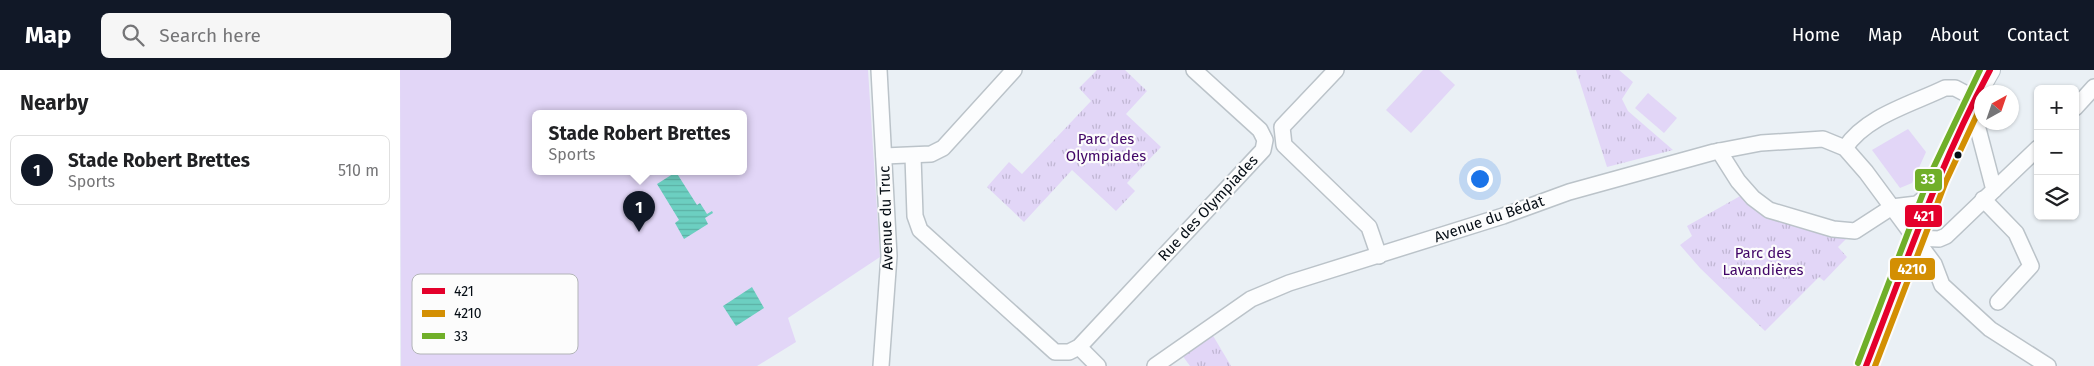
<!DOCTYPE html>
<meta charset="utf-8">
<style>
body{margin:0;font-family:"Fira Sans",sans-serif;background:#f6f6f6;color:#202124}
.controls{position:absolute;right:15px;top:15px;display:grid;overflow:hidden;border-radius:8px;box-shadow:0 1px 4px #0004}
.controls button{width:45px;height:45px;display:grid;place-items:center;padding:0;border:0;border-bottom:1px solid #e0e0e0;background:#fff;color:#202124;font:25px sans-serif}
.compass{position:absolute;left:1574px;top:15px;width:45px;height:45px;border-radius:50%;background:#fff;box-shadow:0 1px 4px #0004;rotate:40deg}
.you{position:absolute;left:1079px;top:108px;width:18px;height:18px;margin:-12px;border:4px solid #fff;border-radius:50%;background:#1a73e8;box-shadow:0 0 0 8px #1a73e833}
.badge{display:grid;place-items:center;width:32px;height:32px;border-radius:50%;background:#111827;color:#fff;font-size:16px;font-weight:700}
.pin{position:absolute;translate:-50% -41px;filter:drop-shadow(0 1px 2px #0008)}
.pin::after{content:'';position:absolute;top:26px;width:18px;height:15px;background:inherit;clip-path:polygon(0 0,100% 0,50% 100%)}
.popup{position:absolute;left:132px;top:40px;width:215px;height:65px;box-sizing:border-box;display:grid;place-content:center;border-radius:8px;background:#fff;filter:drop-shadow(0 1px 4px #0005);font-size:16px;white-space:nowrap;color:#757577}
.popup b{font-size:19px;color:#202124}
.popup::after{content:'';position:absolute;left:50%;top:100%;margin-left:-10px;border:10px solid transparent;border-top-color:#fff}
.list{margin:0;padding:0;list-style:none}
h2{display:flex;justify-content:space-between;align-items:center;height:65px;margin:0;padding:0 20px;font-size:21px}
h2 small{font-size:16px;font-weight:400;color:#757577}
.list li{display:grid;grid-template-columns:32px 1fr auto;gap:15px;align-items:center;box-sizing:border-box;height:70px;margin:0 10px 10px;padding:0 10px;border:1px solid #e0e0e0;border-radius:8px}
.list b{display:block;font-size:19px;white-space:nowrap}
.list p{margin:0;font-size:16px;white-space:nowrap;color:#757577}
.list em{font-size:16px;font-style:normal;color:#757577}
.icon{flex:none;width:28px;height:28px;fill:none;stroke:currentColor;stroke-width:2;stroke-linecap:round;stroke-linejoin:round}
.map{position:relative;flex:none;width:1694px;height:296px;overflow:hidden}
header{display:flex;align-items:center;gap:30px;box-sizing:border-box;height:70px;padding:0 25px;background:#111827;color:#fff}
header strong{font-size:24px}
nav{display:flex;gap:28px;margin-inline-start:auto;font-size:18px}
.search{width:350px;height:45px;background:#f6f6f6;display:flex;align-items:center;gap:12px;box-sizing:border-box;padding:0 18px;border-radius:8px;color:#757577;font-size:19px}
main{display:flex}
aside{flex:1;background:#fff}
.map>svg:first-child{display:block}
</style>
<header>
<strong>Map</strong>
<div class="search"><svg class="icon" aria-label="search" viewBox="0 0 24 24"><circle cx="10" cy="10" r="6"/><path d="M15 15l6 6"/></svg>Search here</div>
<nav><a>Home</a><a>Map</a><a>About</a><a>Contact</a></nav>
</header>
<main>
<aside>
<h2>Nearby<small></small></h2>
<ul class="list">
<li><span class="badge">1</span><div><b>Stade Robert Brettes</b><p>Sports</p></div><em>510 m</em></li>
</ul>
</aside>
<div class="map">
<svg width="1694" height="296" viewBox="0 0 1694 296">
<defs>
<pattern id="grass-tufts" width="24" height="20" patternUnits="userSpaceOnUse" patternTransform="scale(1.25)"><rect width="24" height="20" fill="#e2d6f7"/><path d="M3 7l-1-3M5 7V3M7 7l1-3M15 17l-1-3M17 17v-4M19 17l1-3" fill="none" stroke="#c0b6d3"/></pattern>
<pattern id="water-rules" width="6" height="5" patternUnits="userSpaceOnUse" patternTransform="scale(1.25)"><rect width="6" height="5" fill="#6ccfc1"/><path d="M0 2.5h6" fill="none" stroke="#5cb1a5"/></pattern>
</defs>
<rect width="100%" height="100%" fill="#eaf0f5"/>
<g fill="url(#grass-tufts)">
<polygon points="697,0 725,0 747,21 726,44 761,77 727,113 735,121 716,141 672,100 624,152 587,117 609,92 622,104 691,31 679,18"/>
<polygon points="1176,0 1219,0 1233,12 1222,29 1228,41 1273,80 1207,97"/>
<polygon points="1342,125 1353,139 1359,137 1448,167 1438,177 1447,187 1424,211 1419,207 1365,261 1300,198 1280,175 1292,166 1287,156"/>
<polygon points="812,264 831,296 790,296 782,285"/>
</g>
<g fill="#e2d6f7" fill-rule="evenodd">
<path d="M0,0H468L480,187L388,248L396,272L357,296H1ZM135,43H343V101H135Z"/>
<polygon points="1023,0 1039,0 1055,15 1011,63 986,40"/>
<polygon points="1248,23 1277,48 1264,63 1235,38"/>
<polygon points="1508,59 1526,82 1512,113 1500,118 1472,80"/>
</g>
<g fill="url(#water-rules)">
<polygon points="276,102 297,135 300,133 307,144 312,141 313,143 305,148 308,154 284,169 275,153 279,150 257,114"/>
<polygon points="352,217 364,238 336,256 323,236"/>
</g>
<g fill="none" stroke-linecap="round" stroke-linejoin="round">
<defs>
<g id="minor">
<polyline points="479,0 489,186 481,296"/>
<polyline points="936,0 882,57 884,75 969,157 979,186"/>
<polyline points="1675,38 1694,17"/>
<path d="M1445,78C1466,46 1512,34 1545,18H1555L1574,28"/>
<polyline points="1319,81 1338,111 1353,128 1369,140 1433,159 1455,161 1492,137"/>
<polyline points="484,86 531,84 543,78 614,0"/>
<polyline points="513,86 515,146 520,160 655,282 669,282 679,277 863,80 865,70 860,60 794,0"/>
<polyline points="1594,120 1638,78"/>
<polyline points="1583,129 1616,163 1631,196 1598,232"/>
<polyline points="1492,137 1517,134 1533,121"/>
<polyline points="1515,168 1539,169 1546,166 1594,120 1577,55 1570,37"/>
<polyline points="679,277 698,296"/>
<polyline points="755,296 851,229 889,213 1103,146 1169,122 1314,82 1361,73 1423,69 1445,78 1466,102 1534,194 1542,215 1590,259 1648,296"/>
</g>
<path id="major" d="M1466,296C1505,199 1537,91 1590,0"/>
</defs>
<use href="#minor" stroke="#bbc3c9" stroke-width="18"/>
<use href="#major" stroke="#bbc3c9" stroke-width="22"/>
<use href="#minor" stroke="#fcfdfe" stroke-width="15"/>
<use href="#major" stroke="#fcfdfe" stroke-width="20"/>
<defs>
<path id="bus-1" d="M1466,296C1505,196 1539,95 1590,0"/>
<polyline id="bus-2" points="1475,296 1546,111 1582,34"/>
<polyline id="bus-3" points="1458,293 1530,105 1580,0"/>
</defs>
<use href="#bus-1" stroke="#fcfcfc" stroke-width="10"/>
<use href="#bus-2" stroke="#fcfcfc" stroke-width="10"/>
<use href="#bus-3" stroke="#fcfcfc" stroke-width="10"/>
<use href="#bus-1" stroke="#e4002b" stroke-width="6"/>
<use href="#bus-2" stroke="#d38f03" stroke-width="6"/>
<use href="#bus-3" stroke="#70af29" stroke-width="6"/>
</g>
<circle fill="#050d15" stroke="#fcfcfc" stroke-width="2" cx="1558" cy="85" r="4.5"/>
<g text-anchor="middle" dominant-baseline="central" stroke-width="4.5" stroke-linejoin="round" paint-order="stroke">
<g font-size="15" fill="#410567" stroke="#fcfcfc">
<text x="706" y="69">Parc des<tspan x="706" dy="17">Olympiades</tspan></text>
<text x="1363" y="183">Parc des<tspan x="1363" dy="17">Lavandières</tspan></text>
</g>
<g font-size="15" fill="#050d15" stroke="#fcfcfc">
<text transform="translate(808 138) rotate(-47)">Rue des Olympiades</text>
<text transform="translate(486 148) rotate(-92)">Avenue du Truc</text>
<text transform="translate(1089 149) rotate(-19)">Avenue du Bédat</text>
</g>
</g>
<rect x="12" y="204" width="166" height="80" rx="8" fill="#fcfcfc" stroke="#b2b4b7" stroke-width="1"/>
<rect x="22" y="218" width="23" height="6" fill="#e4002b"/>
<rect x="22" y="240" width="23" height="7" fill="#d38f03"/>
<rect x="22" y="263" width="23" height="6" fill="#70af29"/>
<g font-size="14" fill="#050d15">
<text x="54" y="226">421</text>
<text x="54" y="248">4210</text>
<text x="54" y="271">33</text>
</g>
<g stroke="#fcfcfc" stroke-width="2">
<rect x="1514" y="98" width="29" height="24" rx="5" fill="#70af29"/>
<rect x="1504" y="134" width="39" height="24" rx="5" fill="#e4002b"/>
<rect x="1489" y="187" width="47" height="24" rx="5" fill="#d38f03"/>
</g>
<g font-size="14" text-anchor="middle" font-weight="bold" fill="#fff">
<text x="1528" y="114">33</text>
<text x="1524" y="151">421</text>
<text x="1512" y="204">4210</text>
</g>
</svg>
<div class="controls">
<button>+</button>
<button>−</button>
<button><svg class="icon" aria-label="layers" viewBox="0 0 24 24"><path d="M12 4l9 5-9 5-9-5zM3 14l9 5 9-5"/></svg></button>
</div>
<svg class="compass" viewBox="-18 -18 36 36"><path d="M0-13l5 13h-10z" fill="#e53935"/><path d="M0 13l5-13h-10z" fill="#757577"/></svg>
<div class="you"></div>
<div class="pin badge" style="left:239px;top:162px">1</div>
<div class="popup"><b>Stade Robert Brettes</b>Sports</div>
</div>
</main>
